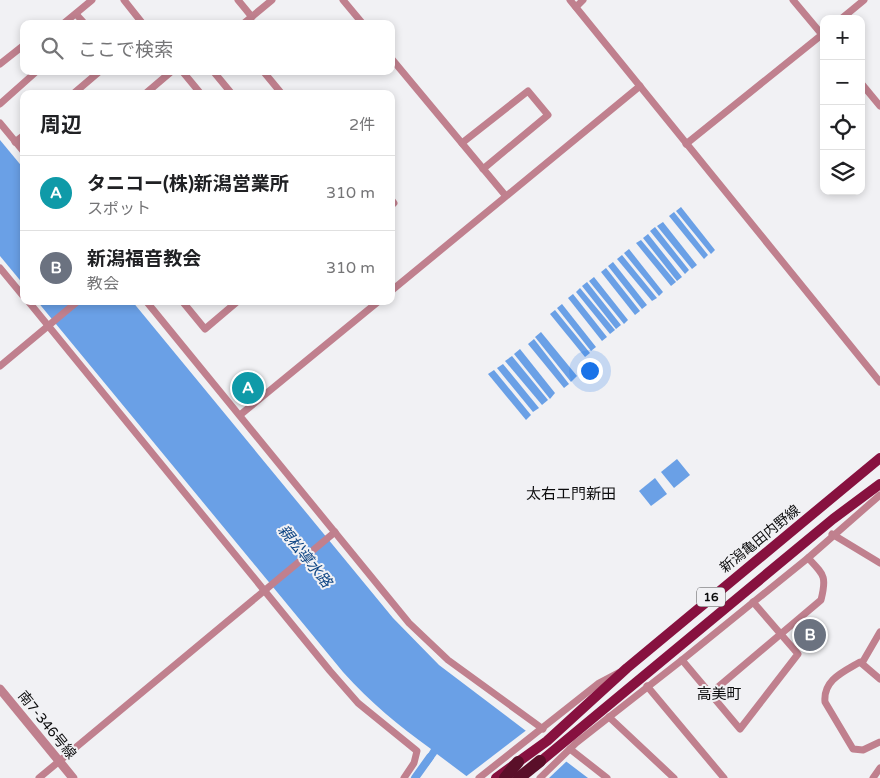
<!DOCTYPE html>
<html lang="ja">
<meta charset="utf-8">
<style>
body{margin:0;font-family:"Varela Round","Noto Sans JP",sans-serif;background:#f6f6f6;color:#202124}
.controls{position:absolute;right:15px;top:15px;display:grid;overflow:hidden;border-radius:10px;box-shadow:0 2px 8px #0003}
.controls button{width:45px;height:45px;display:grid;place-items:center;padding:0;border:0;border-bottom:1px solid #e0e0e0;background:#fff;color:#202124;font:25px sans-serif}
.you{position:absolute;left:589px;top:370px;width:18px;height:18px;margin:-12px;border:4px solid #fff;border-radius:50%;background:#1a73e8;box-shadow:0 0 0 8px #1a73e833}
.badge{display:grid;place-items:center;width:32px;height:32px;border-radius:50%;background:#2563eb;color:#fff;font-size:16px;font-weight:700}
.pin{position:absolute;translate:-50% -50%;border:2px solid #fff;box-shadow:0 1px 5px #0006}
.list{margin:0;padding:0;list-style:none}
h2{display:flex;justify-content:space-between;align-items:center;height:65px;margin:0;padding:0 20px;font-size:21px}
h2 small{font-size:16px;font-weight:400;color:#757577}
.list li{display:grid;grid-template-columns:32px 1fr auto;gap:15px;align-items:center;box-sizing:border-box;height:75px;padding:0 20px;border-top:1px solid #e0e0e0}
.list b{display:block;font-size:19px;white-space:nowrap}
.list p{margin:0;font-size:16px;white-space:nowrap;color:#757577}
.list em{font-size:16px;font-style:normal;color:#757577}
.icon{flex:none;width:28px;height:28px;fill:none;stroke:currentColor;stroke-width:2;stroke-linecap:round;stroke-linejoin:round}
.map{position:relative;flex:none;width:880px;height:778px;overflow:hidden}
.search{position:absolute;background:#fff;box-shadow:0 2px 8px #0003;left:20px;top:20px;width:375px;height:55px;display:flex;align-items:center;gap:12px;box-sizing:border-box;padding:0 18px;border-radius:10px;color:#757577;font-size:19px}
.panel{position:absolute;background:#fff;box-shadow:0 2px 8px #0003;left:20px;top:90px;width:375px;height:215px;border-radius:10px}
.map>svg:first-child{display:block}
</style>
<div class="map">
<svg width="880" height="778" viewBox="0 0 880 778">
<rect width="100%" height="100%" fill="#f1f1f4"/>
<g fill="#6aa0e6">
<polygon points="0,140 24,169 24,285 0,256"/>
<polygon points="681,207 715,250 711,254 676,211"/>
<polygon points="674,212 708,255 704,259 669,216"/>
<polygon points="663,222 697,265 692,269 657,226"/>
<polygon points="655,227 689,270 685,274 650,231"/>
<polygon points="648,234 682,277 677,281 643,238"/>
<polygon points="641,240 676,282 671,286 636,243"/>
<polygon points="629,249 663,292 659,296 624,253"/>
<polygon points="622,255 657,298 652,301 617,259"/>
<polygon points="613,262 647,305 642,309 608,266"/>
<polygon points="606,268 640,311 635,315 601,272"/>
<polygon points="594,277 628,320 624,324 589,281"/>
<polygon points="587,282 621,325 616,329 582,286"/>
<polygon points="580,288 615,330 610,334 576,292"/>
<polygon points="573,294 607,337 602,341 568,298"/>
<path d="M37,301H132L393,618L439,665L588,778H469L437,754L428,766L423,762L431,749C399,726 370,702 343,672Z"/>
<polygon points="562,304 596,347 591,351 557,308"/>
<polygon points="555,310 590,353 585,357 550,314"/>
<polygon points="541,332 577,376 571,382 535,337"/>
<polygon points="534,339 569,384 564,388 528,344"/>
<polygon points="520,349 555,393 550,399 514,354"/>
<polygon points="512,356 548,400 542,405 505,361"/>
<polygon points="503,364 539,408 533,412 497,368"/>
<polygon points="494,370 531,415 526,420 488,374"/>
<polygon points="677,459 690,475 674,488 661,472"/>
<polygon points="655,478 667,494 651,506 639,491"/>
</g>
<polygon fill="#f1f1f4" points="528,729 568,760 549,778 464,778"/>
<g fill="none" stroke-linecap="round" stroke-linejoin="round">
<polyline stroke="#6aa0e6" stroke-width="8" points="415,778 430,757"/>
<g stroke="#c0808e" stroke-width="7">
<polyline points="124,0 143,24"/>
<polyline points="238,0 252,17"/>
<polyline points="343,0 363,24"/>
<polyline points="570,0 880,382"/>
<polyline points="793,0 824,37"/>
<polyline points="576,7 583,0"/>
<polyline points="76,14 85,24"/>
<polyline points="841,19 864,0"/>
<polyline points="63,24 92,0"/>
<polyline points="243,24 272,0"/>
<polyline points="391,58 505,195"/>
<polyline points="0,64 24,45"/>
<polyline points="182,71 201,94"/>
<polyline points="213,71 232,94"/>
<polyline points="263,71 282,94"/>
<polyline points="861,83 880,106"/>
<polyline points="73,94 100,71"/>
<polyline points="145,94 172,71"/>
<polyline points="0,104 37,71"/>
<polyline points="0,123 24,152"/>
<polyline points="15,142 24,135"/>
<polyline points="462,143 528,91 548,115 483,169"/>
<polyline points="686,144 824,33"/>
<polyline points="391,199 394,203 391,206"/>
<polyline points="0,268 24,297"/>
<polyline points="391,291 640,86"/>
<polyline points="28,301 330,671 358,703 417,751 414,763 404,778"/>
<polyline points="146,301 409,623 448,660 543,729"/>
<polyline points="182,301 205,329 238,301"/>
<polyline points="0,366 78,301"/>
<polyline points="240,415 379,301"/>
<polyline points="832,534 880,563"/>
<polyline points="682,660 740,729 798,654 753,602"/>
<polyline points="862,663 880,632"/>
<path d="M880,679L860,662C843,672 823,680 825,702L853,749L863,750L880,742"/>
<polyline points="647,686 724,778"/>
<path d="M711,693L821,600C827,576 824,575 808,558"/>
<polyline points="609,717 674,778"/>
<polyline points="570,749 607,778"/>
<polyline points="39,778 335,532"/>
<polyline points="479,778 599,683 618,673"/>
<polyline points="540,778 576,743 682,660 808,558 880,495"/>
<polyline points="873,778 880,768"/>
</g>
<polyline stroke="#c0808e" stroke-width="9" points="0,689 73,778"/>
<g stroke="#87113f" stroke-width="10">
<polyline points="535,766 833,519 880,484"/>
<polyline points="496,778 547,741 627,668 880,458"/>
</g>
<g stroke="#5a0f29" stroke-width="12">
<polyline points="505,778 518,762"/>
<polyline points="519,778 540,761"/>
</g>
</g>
<g text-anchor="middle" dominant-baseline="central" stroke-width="4" stroke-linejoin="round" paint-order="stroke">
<rect fill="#f1f1f4" stroke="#515152" stroke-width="1" x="697" y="587.5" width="28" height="19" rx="4"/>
<g font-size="12" font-weight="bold" fill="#0c0c0d">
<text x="711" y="597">16</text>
</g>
<g font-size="14" fill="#0c0c0d" stroke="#f1f1f4">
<text transform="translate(760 539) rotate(-39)">新潟亀田内野線</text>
<text transform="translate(47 725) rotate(51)">南7-346号線</text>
</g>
<g font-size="15" fill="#0c0c0d" stroke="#f1f1f4">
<text x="571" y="494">太右エ門新田</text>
<text x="719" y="694">高美町</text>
</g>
<g font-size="15" font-style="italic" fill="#0e4584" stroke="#f1f1f4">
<text transform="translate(305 556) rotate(51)">親松導水路</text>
</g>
</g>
</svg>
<div class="controls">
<button>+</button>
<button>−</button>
<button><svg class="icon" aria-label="locate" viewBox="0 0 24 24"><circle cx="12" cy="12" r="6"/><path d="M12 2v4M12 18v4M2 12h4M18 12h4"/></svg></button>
<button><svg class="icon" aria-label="layers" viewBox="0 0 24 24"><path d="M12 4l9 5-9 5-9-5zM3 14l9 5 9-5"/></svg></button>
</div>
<div class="you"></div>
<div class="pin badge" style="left:248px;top:388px;background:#0f9aa8">A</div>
<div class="pin badge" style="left:810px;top:635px;background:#6b7280">B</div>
<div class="search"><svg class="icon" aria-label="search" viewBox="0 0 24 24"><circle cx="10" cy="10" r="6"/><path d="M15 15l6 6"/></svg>ここで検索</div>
<section class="panel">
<h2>周辺<small>2件</small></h2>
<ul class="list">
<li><span class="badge" style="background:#0f9aa8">A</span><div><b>タニコー(株)新潟営業所</b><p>スポット</p></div><em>310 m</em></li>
<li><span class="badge" style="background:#6b7280">B</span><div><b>新潟福音教会</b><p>教会</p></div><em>310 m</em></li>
</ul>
</section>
</div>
